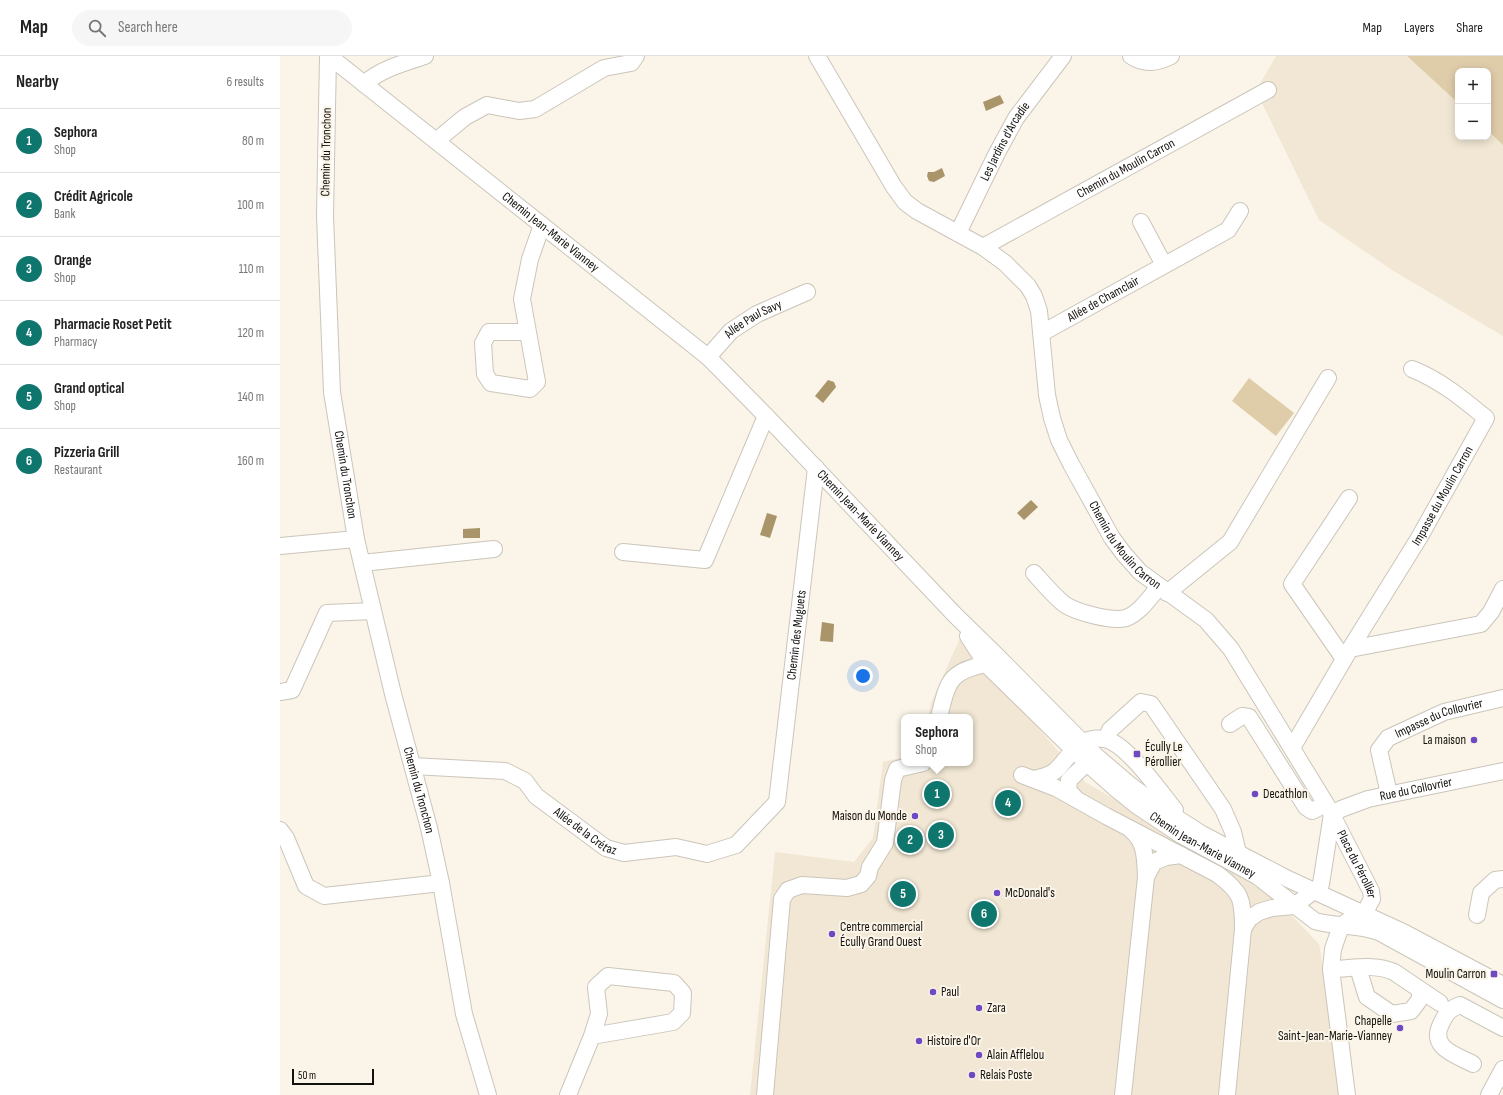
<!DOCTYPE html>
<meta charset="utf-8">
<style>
body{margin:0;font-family:"Sofia Sans Condensed",sans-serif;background:#f6f6f6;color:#222}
.controls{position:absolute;right:12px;top:12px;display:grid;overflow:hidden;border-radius:8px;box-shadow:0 2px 10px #0003}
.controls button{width:36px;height:36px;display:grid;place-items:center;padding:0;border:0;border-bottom:1px solid #e0e0e0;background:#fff;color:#222;font:20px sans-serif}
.scale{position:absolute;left:12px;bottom:10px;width:82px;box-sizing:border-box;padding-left:4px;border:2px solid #13110d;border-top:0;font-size:11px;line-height:14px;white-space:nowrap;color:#13110d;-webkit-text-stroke:3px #fbf4e8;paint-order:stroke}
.you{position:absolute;left:583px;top:620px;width:14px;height:14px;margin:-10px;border:3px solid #fff;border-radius:50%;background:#1a73e8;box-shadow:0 0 0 6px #1a73e833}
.badge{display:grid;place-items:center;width:26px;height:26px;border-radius:50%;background:#0f766e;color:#fff;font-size:13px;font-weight:700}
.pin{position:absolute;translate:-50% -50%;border:2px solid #fff;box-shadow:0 1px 4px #0006}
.popup{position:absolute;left:621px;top:658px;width:72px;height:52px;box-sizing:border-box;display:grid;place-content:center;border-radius:8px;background:#fff;filter:drop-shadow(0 1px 3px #0005);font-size:13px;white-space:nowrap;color:#767676}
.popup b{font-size:15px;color:#222}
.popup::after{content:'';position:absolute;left:50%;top:100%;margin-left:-8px;border:8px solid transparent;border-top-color:#fff}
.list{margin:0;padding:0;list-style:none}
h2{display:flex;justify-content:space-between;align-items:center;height:52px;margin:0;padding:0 16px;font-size:17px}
h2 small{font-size:13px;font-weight:400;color:#767676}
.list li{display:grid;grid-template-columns:26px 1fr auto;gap:12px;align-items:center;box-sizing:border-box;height:64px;padding:0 16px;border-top:1px solid #e0e0e0}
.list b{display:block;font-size:15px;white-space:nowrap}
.list p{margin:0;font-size:13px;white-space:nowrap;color:#767676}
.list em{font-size:13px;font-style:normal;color:#767676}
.icon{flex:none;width:22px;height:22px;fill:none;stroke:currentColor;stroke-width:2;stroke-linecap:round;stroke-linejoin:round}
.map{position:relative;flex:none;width:1223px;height:1039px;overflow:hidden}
header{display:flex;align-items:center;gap:24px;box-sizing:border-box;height:56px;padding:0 20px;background:#fff;border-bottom:1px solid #e0e0e0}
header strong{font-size:19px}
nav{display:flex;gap:22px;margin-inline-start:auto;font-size:14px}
.search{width:280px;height:36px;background:#f6f6f6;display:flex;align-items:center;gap:10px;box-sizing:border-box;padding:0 14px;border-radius:22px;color:#767676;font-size:15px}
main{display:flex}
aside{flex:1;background:#fff}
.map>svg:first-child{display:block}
</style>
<header>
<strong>Map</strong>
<div class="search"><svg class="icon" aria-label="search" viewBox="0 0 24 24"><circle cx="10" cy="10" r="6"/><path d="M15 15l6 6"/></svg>Search here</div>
<nav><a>Map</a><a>Layers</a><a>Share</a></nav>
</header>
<main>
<aside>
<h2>Nearby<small>6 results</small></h2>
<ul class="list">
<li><span class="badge">1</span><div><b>Sephora</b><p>Shop</p></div><em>80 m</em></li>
<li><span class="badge">2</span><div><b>Crédit Agricole</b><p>Bank</p></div><em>100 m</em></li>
<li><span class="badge">3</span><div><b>Orange</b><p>Shop</p></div><em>110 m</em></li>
<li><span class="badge">4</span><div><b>Pharmacie Roset Petit</b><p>Pharmacy</p></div><em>120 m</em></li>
<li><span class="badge">5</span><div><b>Grand optical</b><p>Shop</p></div><em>140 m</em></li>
<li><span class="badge">6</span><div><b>Pizzeria Grill</b><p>Restaurant</p></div><em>160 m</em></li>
</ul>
</aside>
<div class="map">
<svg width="1223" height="1039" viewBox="0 0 1223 1039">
<rect width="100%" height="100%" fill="#fbf4e8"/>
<g fill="#f1e7d4">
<polygon points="996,0 1127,0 1178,47 1178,81 1208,81 1208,75 1223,89 1223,280 1112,214 1039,164 982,47 980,28"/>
<polygon points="680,582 805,726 983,830 1039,888 1064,1039 470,1039 495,796 574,806 593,782 603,706 624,701 624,707 690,707 690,661 648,661 651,647"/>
</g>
<g fill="#dfcdaa">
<polygon points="1127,0 1223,0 1223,89 1208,75 1208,15 1178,15 1178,47"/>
<polygon points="969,322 1014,357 996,380 952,345"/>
</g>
<g fill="#aa9469">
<polygon points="720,39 724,47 706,55 703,46"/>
<polygon points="662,112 665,120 654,126 649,125 647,120 648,116 654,116"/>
<polygon points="548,324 554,326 556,331 543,347 535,340"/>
<polygon points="751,444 758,451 744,464 737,457"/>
<polygon points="487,457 497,460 490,482 480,479"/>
<polygon points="200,472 200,482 183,482 183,473"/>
<polygon points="542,566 554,568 553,586 540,585"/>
</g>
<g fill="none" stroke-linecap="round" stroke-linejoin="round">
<defs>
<g id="minor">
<path id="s1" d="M48,0L45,160L52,336L76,483L113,638L149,772L161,827L184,958L208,1039"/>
<path id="s2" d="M49,0L428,301L491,365L675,559L715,598L815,699L850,729L881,752L922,778L958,797L1008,823L1125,877L1223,929"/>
<path id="s3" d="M537,0L614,131L625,146L637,155L703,191L725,207L748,230L754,240L759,255L767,339L772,362L779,384L791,408L832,482L844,498L860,516L926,564L951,593L1049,753L1091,835L1092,843L1084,858L1076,859L1061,870"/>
<path d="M851,0C865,9 877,7 891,0"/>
<path d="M84,28C101,13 123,7 145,0"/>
<polyline points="156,85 185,61 207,49 239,55 255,53 324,12 351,7 356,0"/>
<polyline points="861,166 884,209"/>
<path id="s4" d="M678,177L717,97L736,62L783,0"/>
<path id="s5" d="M703,191L988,34"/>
<polyline points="248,276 209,276 203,287 205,318 211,327 250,333 257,326 242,243 250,203 262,169"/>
<path id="s6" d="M762,277L948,174L960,155"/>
<path id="s7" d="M428,301L451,275L477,258L527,236"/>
<polyline points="0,490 76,483"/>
<polyline points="343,496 425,504 486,360"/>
<polyline points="82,507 214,493"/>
<path d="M754,517C763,527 773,539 784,548C795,556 832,566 846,562C860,557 869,542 879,531"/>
<polyline points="887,537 950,486 1048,322"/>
<path id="s8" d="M688,580L706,608L807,707L835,732L856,749L901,779L977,820L1035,865C1056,871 1078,868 1099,876L1223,944"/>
<path id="s9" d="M1070,593L1139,482L1206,362C1183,343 1160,324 1132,313"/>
<polyline points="1064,603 1012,528 1069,442"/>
<polyline points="0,636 12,634 47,557 93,555"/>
<path d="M659,661C668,626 668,616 706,608"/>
<polyline points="950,668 962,660 969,661 1026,751 1032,755 1038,752"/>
<polyline points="826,683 830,674 861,646 871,648 943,753 953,776 958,797"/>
<polyline points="1012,692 1070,593 1201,568 1211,556 1223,533"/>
<path id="s10" d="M133,710L225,715L245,725L256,740L326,792L344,797L396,791L427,798L456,789L497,746L536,412"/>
<path d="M742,719L776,732L826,760L937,818C962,836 963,844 963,873"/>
<path d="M753,723C780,718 777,711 794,694C802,685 812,681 824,683C846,686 881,737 895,754"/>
<path id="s11" d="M1109,738L1099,694L1108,682L1164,656L1223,642"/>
<polyline points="796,743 788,734 789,724 814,700"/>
<path id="s12" d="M1052,758L1061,753L1088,743L1223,715"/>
<polyline points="0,774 6,782 26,830 44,840 161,827"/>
<polyline points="866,821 874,806 886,801 901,799"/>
<polyline points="1197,859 1201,837 1215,824 1223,823"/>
<polyline points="1061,870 1053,893 1051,913 1067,1039"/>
<polyline points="1078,912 1087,941 1112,958 1131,955 1140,943 1140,934"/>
<path d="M1051,913C1071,913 1095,907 1114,916L1160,947"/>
<path d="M1193,1008C1176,999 1149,992 1161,968C1167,956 1168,954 1180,949L1223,972"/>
<polyline points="288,1039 312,980 319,958 316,931 328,920 394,927 403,937 402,957 393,966 312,980"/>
<polyline points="485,1039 502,843 508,834 522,829 567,832 581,828 588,820 590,811 605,787 613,724 617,713 643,707"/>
<path d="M843,1039L866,821C865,803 866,786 851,774"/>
<polyline points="947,1039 963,873 969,863 979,856 992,852 1014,850 1039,831 1041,828 1052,758"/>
<polyline points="1209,1039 1223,1013"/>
</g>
</defs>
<use href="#minor" stroke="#cbc5ba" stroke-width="18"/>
<use href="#minor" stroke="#fff" stroke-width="16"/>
</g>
<g fill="#6f49c2" stroke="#fbf4e8" stroke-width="1.5">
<circle cx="1194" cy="684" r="4"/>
<rect x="853" y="694" width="8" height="8" rx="2"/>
<circle cx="975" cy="738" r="4"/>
<circle cx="635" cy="760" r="4"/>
<circle cx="717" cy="837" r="4"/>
<circle cx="552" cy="878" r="4"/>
<rect x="1210" y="914" width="8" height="8" rx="2"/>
<circle cx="653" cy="936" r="4"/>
<circle cx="699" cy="952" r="4"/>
<circle cx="1120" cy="972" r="4"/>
<circle cx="639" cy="985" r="4"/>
<circle cx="699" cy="999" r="4"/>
<circle cx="692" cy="1019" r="4"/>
</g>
<g text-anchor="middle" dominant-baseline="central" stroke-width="4" stroke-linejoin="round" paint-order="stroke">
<g font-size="13" fill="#13110d" stroke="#fbf4e8">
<text stroke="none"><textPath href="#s4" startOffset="103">Les Jardins d'Arcadie</textPath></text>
<text transform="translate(46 96) rotate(-89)">Chemin du Tronchon</text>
<text stroke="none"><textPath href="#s5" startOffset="163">Chemin du Moulin Carron</textPath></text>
<text stroke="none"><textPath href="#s2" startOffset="283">Chemin Jean-Marie Vianney</textPath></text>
<text stroke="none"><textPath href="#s6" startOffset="70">Allée de Chamclair</textPath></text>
<text stroke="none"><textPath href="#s7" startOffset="60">Allée Paul Savy</textPath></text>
<text stroke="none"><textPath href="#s1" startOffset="420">Chemin du Tronchon</textPath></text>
<text stroke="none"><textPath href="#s9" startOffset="179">Impasse du Moulin Carron</textPath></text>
<text stroke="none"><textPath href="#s2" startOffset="704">Chemin Jean-Marie Vianney</textPath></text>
<text stroke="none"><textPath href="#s3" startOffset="604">Chemin du Moulin Carron</textPath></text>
<text stroke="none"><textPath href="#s10" startOffset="581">Chemin des Muguets</textPath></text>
<text stroke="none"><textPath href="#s11" startOffset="115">Impasse du Collovrier</textPath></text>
<text stroke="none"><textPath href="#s12" startOffset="88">Rue du Collovrier</textPath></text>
<text stroke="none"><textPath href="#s1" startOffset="744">Chemin du Tronchon</textPath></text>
<text stroke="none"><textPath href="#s10" startOffset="194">Allée de la Crétaz</textPath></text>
<text stroke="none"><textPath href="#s8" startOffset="317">Chemin Jean-Marie Vianney</textPath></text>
<text stroke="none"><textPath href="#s3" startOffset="1004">Place du Pérollier</textPath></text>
</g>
<g font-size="13" fill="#13110d" stroke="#fbf4e8" text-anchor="start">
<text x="1186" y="684" text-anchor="end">La maison</text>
<text x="865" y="691">Écully Le<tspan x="865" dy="15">Pérollier</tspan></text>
<text x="983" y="738">Decathlon</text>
<text x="627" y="760" text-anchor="end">Maison du Monde</text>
<text x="725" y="837">McDonald's</text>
<text x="560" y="871">Centre commercial<tspan x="560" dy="15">Écully Grand Ouest</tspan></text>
<text x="1206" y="918" text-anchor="end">Moulin Carron</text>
<text x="661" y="936">Paul</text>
<text x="707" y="952">Zara</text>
<text x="1112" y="965" text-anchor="end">Chapelle<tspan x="1112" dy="15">Saint-Jean-Marie-Vianney</tspan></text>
<text x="647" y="985">Histoire d'Or</text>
<text x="707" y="999">Alain Afflelou</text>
<text x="700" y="1019">Relais Poste</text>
</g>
</g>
</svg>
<div class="controls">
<button>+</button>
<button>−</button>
</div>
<div class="scale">50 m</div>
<div class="you"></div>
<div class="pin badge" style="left:657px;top:738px">1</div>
<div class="popup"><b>Sephora</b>Shop</div>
<div class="pin badge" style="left:630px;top:784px">2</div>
<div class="pin badge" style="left:661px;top:779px">3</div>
<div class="pin badge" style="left:728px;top:747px">4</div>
<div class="pin badge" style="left:623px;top:838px">5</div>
<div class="pin badge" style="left:704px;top:858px">6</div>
</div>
</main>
